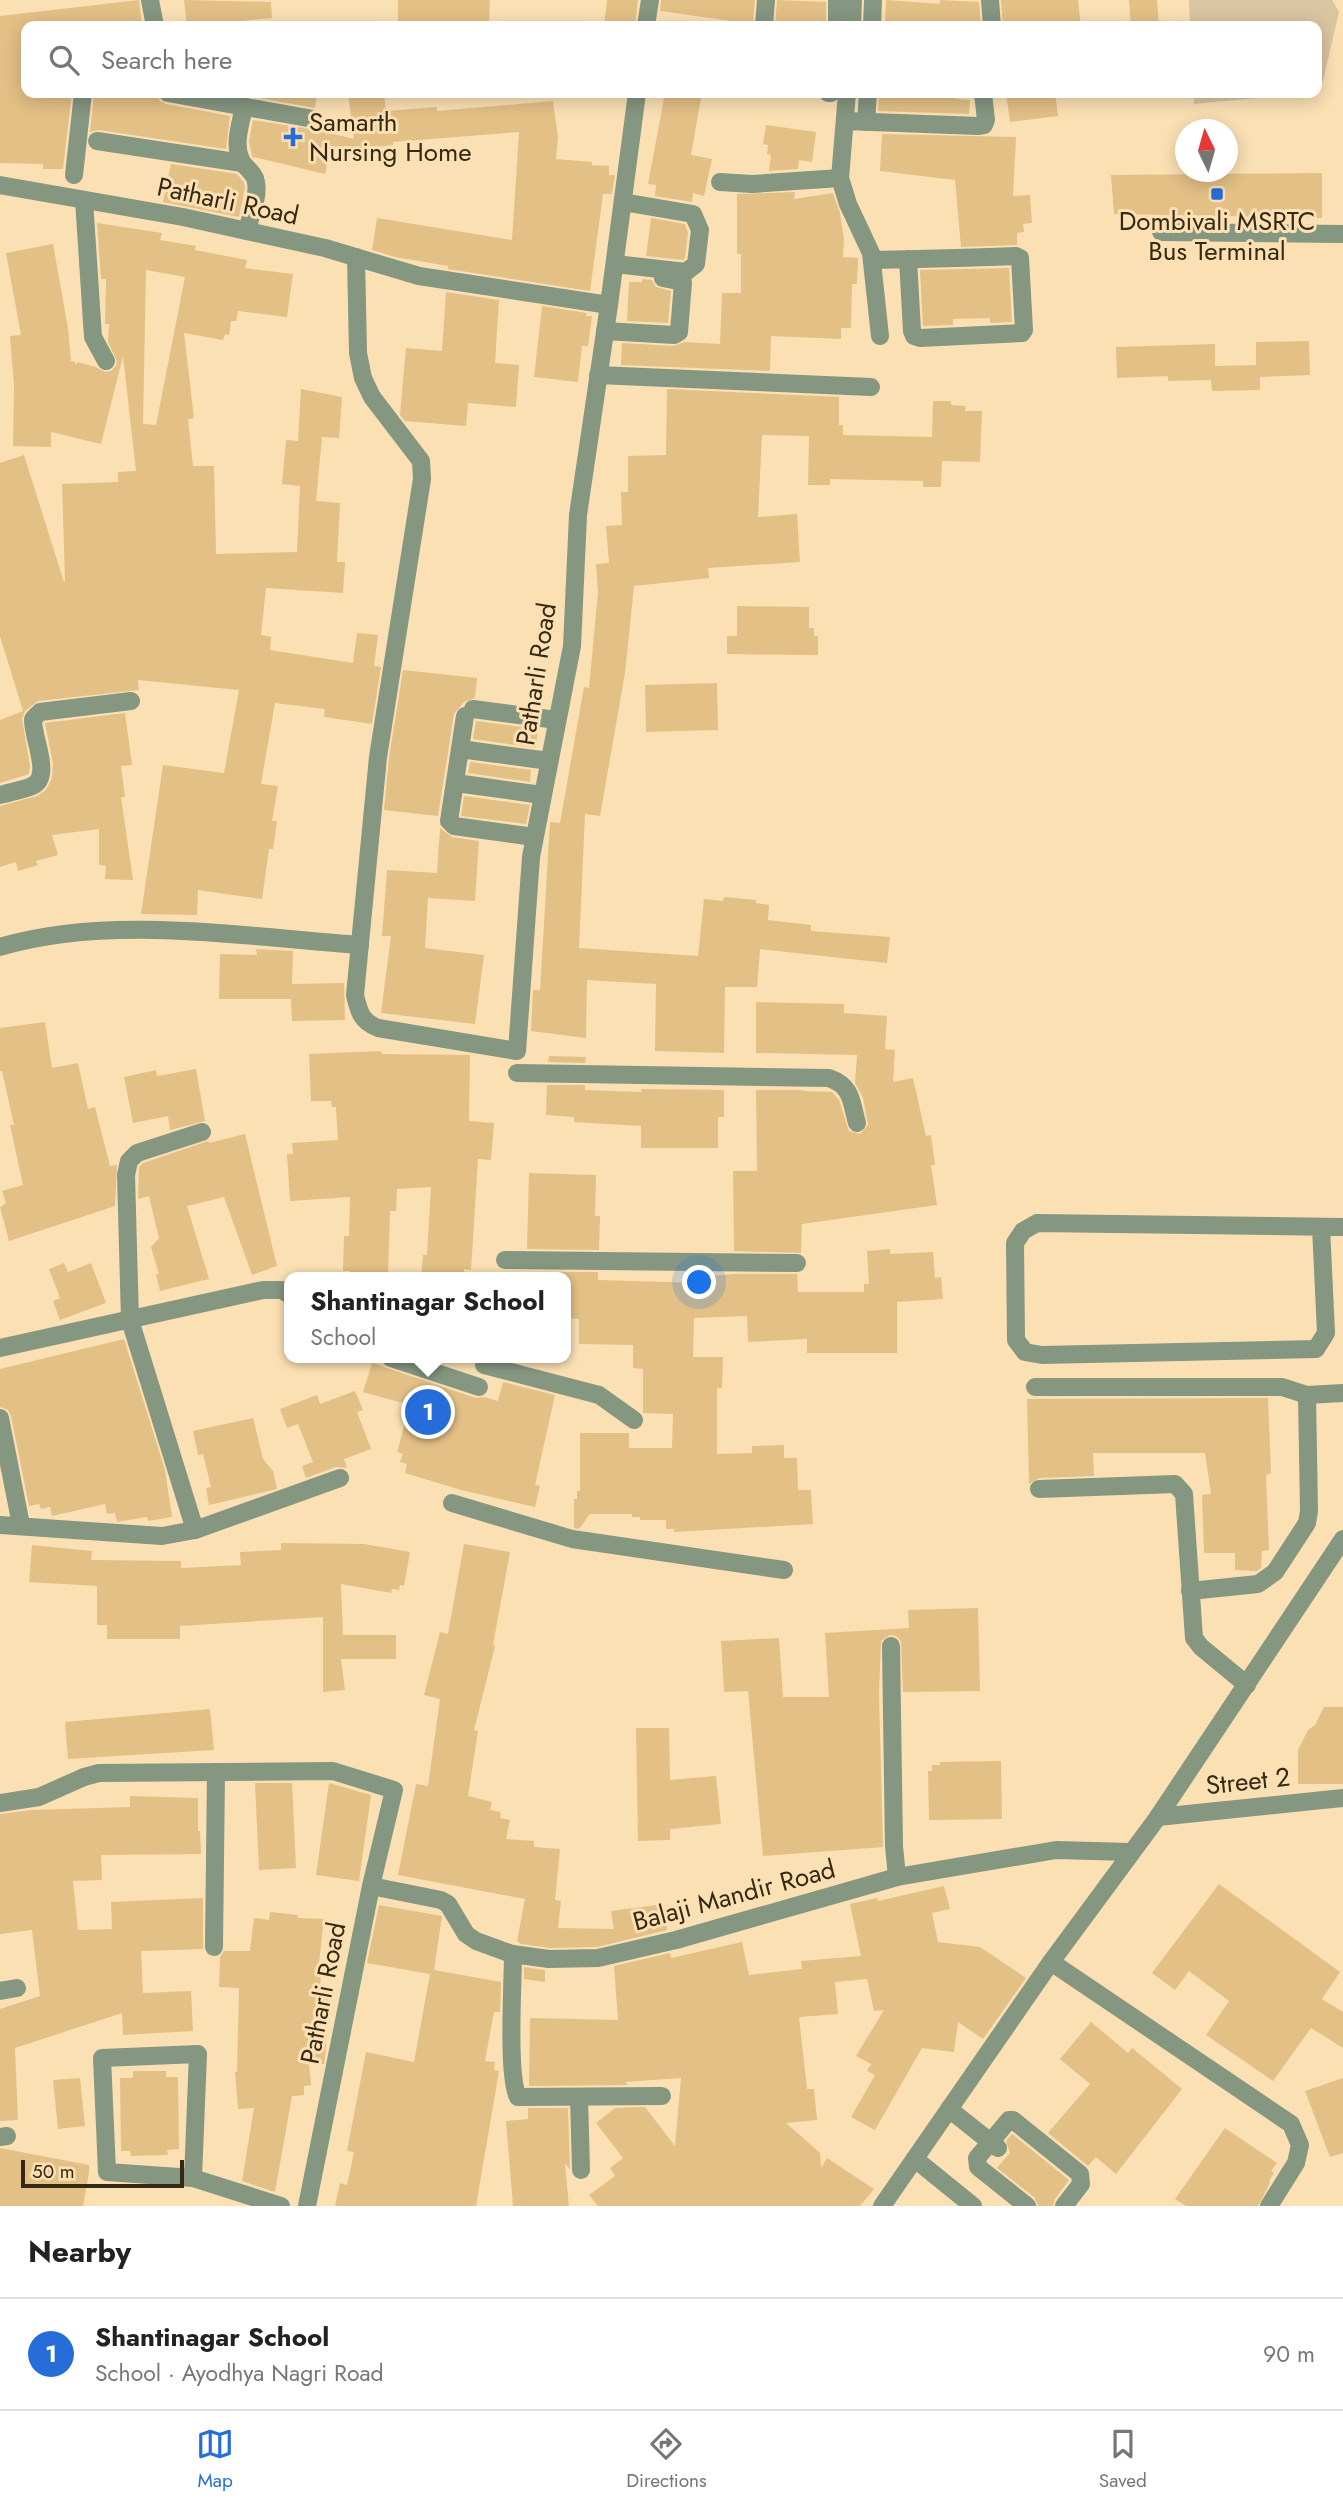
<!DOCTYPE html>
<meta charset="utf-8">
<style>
body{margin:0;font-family:Jost,sans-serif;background:#f2f2f2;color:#222}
.compass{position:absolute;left:1175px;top:119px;width:63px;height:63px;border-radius:50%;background:#fff;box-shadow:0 4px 18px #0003;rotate:355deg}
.scale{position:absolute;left:21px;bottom:18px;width:163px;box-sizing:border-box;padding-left:7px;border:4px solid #362913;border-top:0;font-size:19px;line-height:24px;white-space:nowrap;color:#362913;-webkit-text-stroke:5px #fbe0b4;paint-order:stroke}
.you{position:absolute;left:700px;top:1283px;width:24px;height:24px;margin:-18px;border:5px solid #fff;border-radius:50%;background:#1a73e8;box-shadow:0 0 0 10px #1a73e833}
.badge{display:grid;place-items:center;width:46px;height:46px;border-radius:50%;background:#276dd9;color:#fff;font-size:23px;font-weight:700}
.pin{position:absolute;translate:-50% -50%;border:4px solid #fff;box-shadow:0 2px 7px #0006}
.popup{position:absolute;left:284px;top:1272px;width:287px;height:91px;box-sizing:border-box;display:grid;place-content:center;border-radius:14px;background:#fff;filter:drop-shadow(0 2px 5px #0005);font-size:23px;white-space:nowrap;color:#767676}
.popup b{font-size:26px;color:#222}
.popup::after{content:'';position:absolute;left:50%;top:100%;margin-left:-14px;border:14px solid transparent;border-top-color:#fff}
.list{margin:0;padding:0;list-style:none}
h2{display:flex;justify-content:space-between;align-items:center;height:91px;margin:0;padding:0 28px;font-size:30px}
h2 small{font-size:23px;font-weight:400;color:#767676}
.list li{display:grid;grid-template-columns:46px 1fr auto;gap:21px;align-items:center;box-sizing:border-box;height:112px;padding:0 28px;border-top:2px solid #e0e0e0}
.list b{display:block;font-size:26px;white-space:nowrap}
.list p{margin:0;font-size:23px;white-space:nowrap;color:#767676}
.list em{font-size:23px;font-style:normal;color:#767676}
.icon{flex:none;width:38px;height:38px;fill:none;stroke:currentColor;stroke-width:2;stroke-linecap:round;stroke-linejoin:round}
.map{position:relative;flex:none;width:1343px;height:2206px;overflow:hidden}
.search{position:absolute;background:#fff;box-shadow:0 4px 18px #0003;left:21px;right:21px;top:21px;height:77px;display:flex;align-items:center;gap:18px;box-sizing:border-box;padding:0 24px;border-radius:14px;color:#767676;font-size:26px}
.sheet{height:203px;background:#fff}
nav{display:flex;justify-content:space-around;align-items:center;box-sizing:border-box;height:98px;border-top:2px solid #e0e0e0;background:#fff;font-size:19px;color:#767676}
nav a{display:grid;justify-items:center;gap:4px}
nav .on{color:#276dd9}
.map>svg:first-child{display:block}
</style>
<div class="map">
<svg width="1343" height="2206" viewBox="0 0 1343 2206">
<rect width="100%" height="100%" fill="#fbe0b4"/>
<g fill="#dac4a2">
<polygon points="1189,0 1332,0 1339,12 1323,81 1317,83 1317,26 1190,26"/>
<polygon points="1194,93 1294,93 1288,95 1194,104"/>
</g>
<g fill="#e3c086" fill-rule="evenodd">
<polygon points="139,0 142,26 26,26 26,93 72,93 63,169 43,169 43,164 0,163 0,16"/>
<polygon points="184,0 271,2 272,18 187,26"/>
<polygon points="398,0 490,0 489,26 398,26"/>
<polygon points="607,0 638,0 635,26 604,26"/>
<polygon points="661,0 755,0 753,24 660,11"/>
<polygon points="777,0 826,2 826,26 775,26"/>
<polygon points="886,0 940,4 940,0 979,2 981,26 891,26 891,22 885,22"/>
<polygon points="1001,0 1078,0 1081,26 1003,26"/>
<polygon points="1129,0 1157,0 1159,26 1131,26"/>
<polygon points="94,93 130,93 151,97 152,95 157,96 160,101 166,104 230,116 226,149 99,130 90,132"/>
<polygon points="231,93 317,93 315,108"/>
<polygon points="348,93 384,93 386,111 437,107 437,111 553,101 558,137 556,159 592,162 592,165 609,166 609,175 615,175 612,194 603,194 590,291 448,269 448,266 395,257 372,250 377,218 512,240 519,132 393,142 393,145 330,153 325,174 254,157 254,159 252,156 249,141 253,120 317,130 354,139"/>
<polygon points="665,93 702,93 691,155 712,159 704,196 693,193 692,202 655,196 656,185 648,184"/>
<polygon points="889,93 956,93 956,99 970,100 969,114 878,111 879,96 888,97"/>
<polygon points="1006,93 1055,93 1058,116 1010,122"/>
<polygon points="766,125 816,132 812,162 799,160 798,169 769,171 771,155 767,154 768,145 763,144"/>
<polygon points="882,134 1016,137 1013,196 1030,195 1032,223 1023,224 1024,232 1017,233 1017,245 961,247 955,180 880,171"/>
<polygon points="171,164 237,174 244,182 245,188 239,217 163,202"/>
<polygon points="1322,173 1322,218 1114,214 1111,175"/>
<polygon points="795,192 794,199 833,193 840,213 844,239 843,257 858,258 857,284 852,284 851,328 841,328 841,339 771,336 770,371 621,365 622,343 673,346 685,342 720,344 722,293 741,293 741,254 737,254 737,194"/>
<polygon points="651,218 685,224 688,233 685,258 683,260 646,256"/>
<path d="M97,223L162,233L160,240L196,246L195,250L247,260L245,268L293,274L287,317L238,311L236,321H231L229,335L225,334L223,340L184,333L194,418L188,419L193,466H214L216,554L297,552L300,486L282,484L286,440L298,441L301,389L342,397L339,438L322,437L316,501L340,503L337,562H345L343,593L266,588L261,635L271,637L270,650L353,663L357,633L378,635L374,666L381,667L372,724L324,717L325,709L275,703L261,784L278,786L272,821H277L273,849H269L262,899L198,890L197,915L141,914L163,765L224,773L239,690L138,680L139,690L38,701L25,711L22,719L30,766L29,774L0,783V720L23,711L0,636V463L24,455L64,582L65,581L62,484L118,482V472L136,471L123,356L101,444L51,432V447L13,446L14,386L10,336L21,335L6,253L53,244L68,328L71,361L75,362L76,366L77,362L96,367L105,372L111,371L116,366L117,361L108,342L109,324H105L106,279H101ZM146,270L185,277L156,425L143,424Z"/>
<polygon points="1009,268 1012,322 990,323 990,318 953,319 953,325 923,326 920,270"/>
<polygon points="642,279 652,280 656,287 671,291 668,323 627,321 629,282 642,282"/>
<polygon points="446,292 499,300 495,363 519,365 516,407 468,403 466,426 405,421 400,415 406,348 442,351"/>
<polygon points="542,306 587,313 586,316 592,316 588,346 582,346 578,382 534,377"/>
<polygon points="1309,341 1310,375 1260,377 1260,390 1212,391 1211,380 1168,381 1168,376 1117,378 1116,347 1215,344 1215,366 1256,365 1256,342"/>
<polygon points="667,389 839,397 839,425 843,425 843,435 932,437 933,401 951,401 951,405 966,406 965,411 982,411 980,462 942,461 941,487 923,487 923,481 830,479 830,485 808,485 809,436 762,435 758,517 797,514 800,562 708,568 709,578 634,586 625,673 600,816 585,814 579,948 698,956 704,899 723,901 724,897 756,900 756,903 769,905 768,920 811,925 811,931 890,937 887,963 760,949 757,987 725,987 724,1053 655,1051 656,984 587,980 586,1038 531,1031 533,990 540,990 550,822 560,823 584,687 589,688 598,592 596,564 609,563 606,526 622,525 621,492 628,492 628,456 666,455"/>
<polygon points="737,606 809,607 809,628 814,628 814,636 818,636 818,655 727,654 727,636 737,636"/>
<polygon points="403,670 477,678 475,698 464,702 454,714 438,816 384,810 389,758"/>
<polygon points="717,683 718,730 646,732 645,685"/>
<polygon points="125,713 132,765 121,766 125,797 121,797 133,880 105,879 106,866 99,865 99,829 52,835 58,855 36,861 38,865 18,871 16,862 0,867 0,806 37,796 46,790 52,778 53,764 45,723"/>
<polygon points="476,721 538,729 536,748 473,739"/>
<polygon points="470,762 531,770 530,782 468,773"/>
<polygon points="464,796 530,805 526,824 461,816"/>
<polygon points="440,828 452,837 479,841 475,901 428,898 425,948 484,955 475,1024 381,1013 391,936 382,936 387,870 437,873"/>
<polygon points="256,949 293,951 292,984 344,983 345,1020 292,1021 291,999 219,999 220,954 257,955"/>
<polygon points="756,1002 844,1004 844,1013 887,1016 885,1049 895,1050 893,1082 913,1078 926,1136 931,1135 935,1165 931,1165 937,1205 802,1224 801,1253 734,1251 733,1171 757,1171 756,1090 803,1090 803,1091 832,1092 839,1100 849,1131 860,1134 868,1125 863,1098 855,1083 857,1055 756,1053"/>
<polygon points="45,1022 52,1068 78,1063 88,1109 95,1107 110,1166 117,1165 115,1206 9,1241 0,1207 6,1203 2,1191 23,1185 10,1125 14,1125 2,1071 0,1071 0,1028"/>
<polygon points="381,1051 382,1054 470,1055 469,1121 494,1123 491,1160 478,1159 471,1270 464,1269 464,1277 421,1277 423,1255 427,1255 431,1187 397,1189 396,1211 390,1211 388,1277 350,1277 350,1271 343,1271 344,1236 349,1236 350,1197 290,1201 287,1154 293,1154 292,1143 338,1140 336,1107 332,1107 331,1101 311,1101 309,1054"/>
<polygon points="549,1056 586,1057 585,1063 548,1062"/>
<polygon points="196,1069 205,1121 170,1130 168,1116 133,1123 124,1077 156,1070 157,1076"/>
<polygon points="547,1085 585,1085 585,1090 641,1092 641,1089 724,1090 724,1117 718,1117 718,1148 641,1148 641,1126 574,1122 574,1117 546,1115"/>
<polygon points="245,1134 277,1266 252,1275 224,1197 187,1206 209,1279 160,1291 156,1274 159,1274 151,1247 159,1238 149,1196 138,1199 139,1167 143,1163 208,1141 209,1143"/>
<polygon points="529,1173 596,1175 595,1216 600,1216 599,1250 527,1249"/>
<polygon points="890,1249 890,1254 933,1252 935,1278 941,1277 943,1299 897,1302 897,1353 807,1353 807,1339 748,1342 747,1316 694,1318 693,1357 723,1357 722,1388 717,1388 717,1454 752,1453 752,1446 784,1445 784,1458 797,1458 798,1490 811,1490 813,1524 674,1532 674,1529 666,1529 666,1520 640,1520 640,1517 632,1517 632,1514 590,1514 579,1529 574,1528 574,1499 577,1499 577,1491 580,1491 580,1433 629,1433 629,1448 672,1448 673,1414 643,1413 643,1369 633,1368 633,1345 579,1344 579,1319 566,1318 566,1277 526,1277 526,1272 598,1272 598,1280 698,1283 697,1277 735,1274 797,1274 798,1292 864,1292 864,1284 869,1284 867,1251"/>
<polygon points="64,1263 68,1272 91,1263 106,1303 60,1320 53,1301 60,1298 49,1269"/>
<polygon points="124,1339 165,1470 172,1517 148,1521 147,1517 117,1522 115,1513 107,1514 105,1504 52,1516 50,1507 41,1509 39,1504 29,1506 11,1416 8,1410 0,1407 0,1369"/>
<polygon points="372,1363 476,1398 484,1397 498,1401 503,1382 555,1395 535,1485 540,1486 535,1507 461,1490 405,1473 407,1464 400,1462 403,1454 397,1452 410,1405 363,1392"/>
<polygon points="355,1391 363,1410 357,1412 371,1449 344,1459 347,1468 336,1467 306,1478 302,1466 313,1462 298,1424 287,1428 280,1409 317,1395 320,1404"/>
<polygon points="1268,1398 1271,1473 1266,1475 1269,1550 1262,1551 1261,1568 1257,1571 1235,1570 1235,1553 1204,1553 1202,1495 1211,1494 1205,1453 1093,1453 1094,1476 1039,1478 1029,1484 1027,1399"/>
<polygon points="253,1418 263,1459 273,1471 277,1489 209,1505 206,1488 211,1487 203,1454 198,1455 193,1431"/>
<polygon points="281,1543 364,1544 410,1552 404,1586 400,1585 399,1590 392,1589 391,1593 341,1584 343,1635 396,1635 396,1659 341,1659 345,1690 323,1692 323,1617 180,1626 180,1639 107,1639 107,1625 97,1625 97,1586 29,1582 32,1545 92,1551 91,1560 181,1561 181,1568 241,1565 240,1552 281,1550"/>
<polygon points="464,1544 510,1552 493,1645 495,1646 474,1730 478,1731 468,1796 492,1802 490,1810 501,1812 500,1818 510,1820 506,1839 534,1841 534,1847 560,1849 555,1900 561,1901 558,1928 614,1929 611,1911 664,1904 667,1930 597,1947 550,1948 521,1944 517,1941 525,1899 398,1875 416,1784 428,1786 440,1699 424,1695 440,1632 448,1634"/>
<polygon points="978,1608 980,1691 903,1692 901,1641 896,1636 890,1635 881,1641 879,1693 883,1847 763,1856 748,1691 724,1692 721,1641 779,1638 783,1697 829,1697 825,1633 909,1628 908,1610"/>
<polygon points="1324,1707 1343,1707 1343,1784 1298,1784 1298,1750 1308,1730 1315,1725"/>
<polygon points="210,1709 214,1750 68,1759 65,1722"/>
<polygon points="636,1728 669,1728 670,1780 716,1776 721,1824 670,1829 670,1840 638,1841"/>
<polygon points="1001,1761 1002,1819 929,1820 928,1771 932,1771 932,1765 940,1765 940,1762"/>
<polygon points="255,1783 292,1783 296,1868 259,1870"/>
<polygon points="329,1783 371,1795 359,1881 316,1875"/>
<polygon points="130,1796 198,1798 198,1831 200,1831 201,1854 101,1855 102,1880 73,1881 78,1930 112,1929 111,1902 203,1898 203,1949 141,1951 143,1993 191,1991 193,2031 123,2035 122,2013 15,2048 18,2120 0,2121 0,2009 40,1996 32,1930 0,1934 0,1814 31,1810 130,1807"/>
<polygon points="1219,1884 1340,1972 1322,1999 1343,2012 1343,2048 1311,2028 1273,2081 1206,2035 1229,2001 1189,1971 1175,1990 1152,1973"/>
<polygon points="944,1886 950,1909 932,1913 938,1942 980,1947 1026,1978 983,2039 958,2022 954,2052 922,2048 875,2130 851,2117 875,2075 867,2071 871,2064 856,2056 884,2010 874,2011 867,1979 835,1982 838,2014 799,2017 807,2089 814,2089 817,2120 786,2123 820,2153 821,2168 827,2158 874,2189 860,2206 598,2206 589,2195 615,2176 610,2168 623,2158 596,2123 615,2108 645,2107 675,2146 681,2078 625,2082 628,2085 529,2086 530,2018 618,2020 614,1966 670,1953 671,1958 742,1942 749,1975 802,1969 801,1961 861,1956 850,1904 877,1898 878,1901"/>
<polygon points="379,1905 442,1916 434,1970 501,1982 500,2012 494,2012 485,2061 495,2062 494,2070 499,2071 476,2206 335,2206 340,2183 347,2185 354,2152 347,2151 366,2052 414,2062 430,1974 367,1963"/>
<polygon points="270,1912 298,1915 298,1918 324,1919 318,1971 321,1971 320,1997 328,1997 326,2050 324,2064 309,2064 311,2085 304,2086 304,2095 292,2096 275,2192 242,2181 254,2108 238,2109 235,2072 237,2072 239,1988 219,1987 220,1957 224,1951 250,1951 254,1918 269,1920"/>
<polygon points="524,1967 545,1970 545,1982 524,1979"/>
<polygon points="1091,2022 1128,2053 1132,2048 1182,2089 1116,2174 1096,2157 1088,2166 1048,2133 1090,2084 1060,2059"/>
<polygon points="133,2071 166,2071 166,2077 178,2077 179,2149 167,2150 168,2155 131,2156 130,2151 121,2151 120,2078 133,2078"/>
<polygon points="80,2078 85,2126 58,2129 53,2080"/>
<polygon points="1343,2078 1343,2153 1330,2157 1305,2091"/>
<polygon points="528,2108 568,2108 570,2169 565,2164 569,2206 513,2206 506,2121 528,2119"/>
<polygon points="1225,2128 1277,2163 1271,2171 1274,2173 1269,2181 1270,2183 1258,2206 1186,2206 1175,2199"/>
<polygon points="1012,2134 1069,2180 1055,2199 1053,2206 1038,2206 1034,2197 997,2168 1010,2153 1006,2141"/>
<polygon points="0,2148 89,2165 89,2173 83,2206 0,2206"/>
</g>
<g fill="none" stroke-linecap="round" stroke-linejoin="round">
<g stroke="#859681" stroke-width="18">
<polyline points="150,0 155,26"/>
<polyline points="990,0 992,26"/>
<polyline points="646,26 650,0"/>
<polyline points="764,26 766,0"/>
<polyline points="837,26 837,0"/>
<polyline points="852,26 853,0"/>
<polyline points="872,26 873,0"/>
<polyline points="168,93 313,119"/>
<polyline points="828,93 831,93"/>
<polyline points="847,93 840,178 848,204 871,253 880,336"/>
<path d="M244,106C241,123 233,144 241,160C245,168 255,173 256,182C259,197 250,217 247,231"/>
<polyline points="845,121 978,126 984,125 986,120 983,93"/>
<polyline points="866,122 868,93"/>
<polyline points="97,141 242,163"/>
<polyline points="74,175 83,93"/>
<polyline points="720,182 752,184 840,178"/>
<polyline points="0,185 183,217 325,248 419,276 609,305"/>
<polyline points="84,200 93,337 106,361"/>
<polyline points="1161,232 1343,234"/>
<path d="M356,257L358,353L363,378L372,397L421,461L422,479L378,757L355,995C359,1012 361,1021 378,1028L517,1051L531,857L572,646L578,515L609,305L637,93"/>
<path d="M872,260C920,259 968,258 1016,256L1020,258L1024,330L1022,333L920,338L914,336L912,331L908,259"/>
<polyline points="615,264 686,272 696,264 700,230 693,214 623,202"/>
<polyline points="605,331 674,335 679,332 683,282 663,278"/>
<polyline points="598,375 871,387"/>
<polyline points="473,709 557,720"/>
<polyline points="465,716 449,821 454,826 534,837"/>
<polyline points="460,749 549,761"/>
<polyline points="456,783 542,795"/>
<path d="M0,795C10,792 23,790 32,786C53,777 32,737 33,719L40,712L131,701"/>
<path d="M0,947C109,914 247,937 360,945"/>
<path d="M517,1073L829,1078C852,1086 851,1101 857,1123"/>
<path d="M1321,1227L1326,1333L1316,1349L1042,1355L1025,1352L1016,1340L1015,1243L1023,1231L1037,1223C1139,1224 1241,1225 1343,1227"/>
<polyline points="505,1260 797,1263"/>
<polyline points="0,1348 263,1290 282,1290 290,1295"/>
<polyline points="391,1358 479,1387"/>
<polyline points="484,1365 599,1395 634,1420"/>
<polyline points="1035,1387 1282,1387 1307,1395 1343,1393"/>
<polyline points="0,1418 21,1525"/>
<polyline points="1039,1489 1175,1484 1184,1494 1194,1638 1201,1647 1247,1685"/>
<polyline points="452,1503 572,1539 784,1570"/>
<polyline points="0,1525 162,1536 195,1530 340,1478"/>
<polyline points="195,1530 130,1320 126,1175 129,1161 137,1153 202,1132"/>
<polyline points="1190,1591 1258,1584 1275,1572 1307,1523 1309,1511 1307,1395"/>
<polyline points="891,1646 894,1846 897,1877"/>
<polyline points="0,1803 39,1797 84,1777 99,1773 333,1771 394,1790 371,1886 307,2206"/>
<polyline points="1158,1817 1343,1798"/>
<polyline points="371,1886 441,1900 448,1904 466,1934 476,1941 512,1954 549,1959 598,1958 676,1940 897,1877 1056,1850 1131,1852"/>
<polyline points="214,1947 216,1772"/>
<path d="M513,1954C513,1983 507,2076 518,2097L662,2096"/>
<polyline points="1051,1962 1291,2124 1300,2145 1296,2163 1269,2206"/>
<polyline points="0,1991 17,1988"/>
<polyline points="579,2097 581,2170"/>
<polyline points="949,2109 998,2148"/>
<polyline points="0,2137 7,2136"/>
<polyline points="915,2159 973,2206"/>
<polyline points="193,2178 198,2054 102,2058 107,2172 193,2178 281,2206"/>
<polyline points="882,2206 1051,1962 1158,1817 1343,1539"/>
<polyline points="1027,2206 978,2167 977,2158 1009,2120 1013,2120 1080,2174 1081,2184 1064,2206"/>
</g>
</g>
<g fill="#276dd9" stroke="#fbe0b4" stroke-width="2.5">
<path d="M289.5 126.5h7v7h7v7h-7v7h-7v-7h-7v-7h7z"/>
<rect x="1210" y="187" width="14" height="14" rx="3.5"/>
</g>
<g text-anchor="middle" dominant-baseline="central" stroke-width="6" stroke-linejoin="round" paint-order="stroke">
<g font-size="26" fill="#362913" stroke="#fbe0b4" text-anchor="start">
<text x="309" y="122">Samarth<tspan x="309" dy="30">Nursing Home</tspan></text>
<text x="1217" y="221" text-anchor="middle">Dombivali MSRTC<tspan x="1217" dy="30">Bus Terminal</tspan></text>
</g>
<g font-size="26" fill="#362913" stroke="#fbe0b4">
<text transform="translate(228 201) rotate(12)">Patharli Road</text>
<text transform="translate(536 674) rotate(-81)">Patharli Road</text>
<text transform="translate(1248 1781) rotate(-6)">Street 2</text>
<text transform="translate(734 1895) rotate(-15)">Balaji Mandir Road</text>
<text transform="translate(323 1993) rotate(-79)">Patharli Road</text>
</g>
</g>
</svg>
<svg class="compass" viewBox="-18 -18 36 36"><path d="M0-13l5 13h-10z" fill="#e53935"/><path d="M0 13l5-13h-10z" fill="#767676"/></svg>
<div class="scale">50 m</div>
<div class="you"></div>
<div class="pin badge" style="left:428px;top:1412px">1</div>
<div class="popup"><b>Shantinagar School</b>School</div>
<div class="search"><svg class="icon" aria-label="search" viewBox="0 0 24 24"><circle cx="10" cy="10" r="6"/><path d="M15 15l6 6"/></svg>Search here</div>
</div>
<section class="sheet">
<h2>Nearby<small></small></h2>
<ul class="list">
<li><span class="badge">1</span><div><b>Shantinagar School</b><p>School · Ayodhya Nagri Road</p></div><em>90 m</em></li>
</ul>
</section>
<nav>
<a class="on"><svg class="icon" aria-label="map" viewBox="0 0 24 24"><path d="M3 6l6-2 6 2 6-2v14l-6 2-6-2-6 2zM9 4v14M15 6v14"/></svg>Map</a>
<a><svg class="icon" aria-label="directions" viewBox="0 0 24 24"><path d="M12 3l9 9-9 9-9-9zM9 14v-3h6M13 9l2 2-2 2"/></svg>Directions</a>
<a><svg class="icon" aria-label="saved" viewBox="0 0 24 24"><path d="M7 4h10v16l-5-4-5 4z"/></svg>Saved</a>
</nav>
